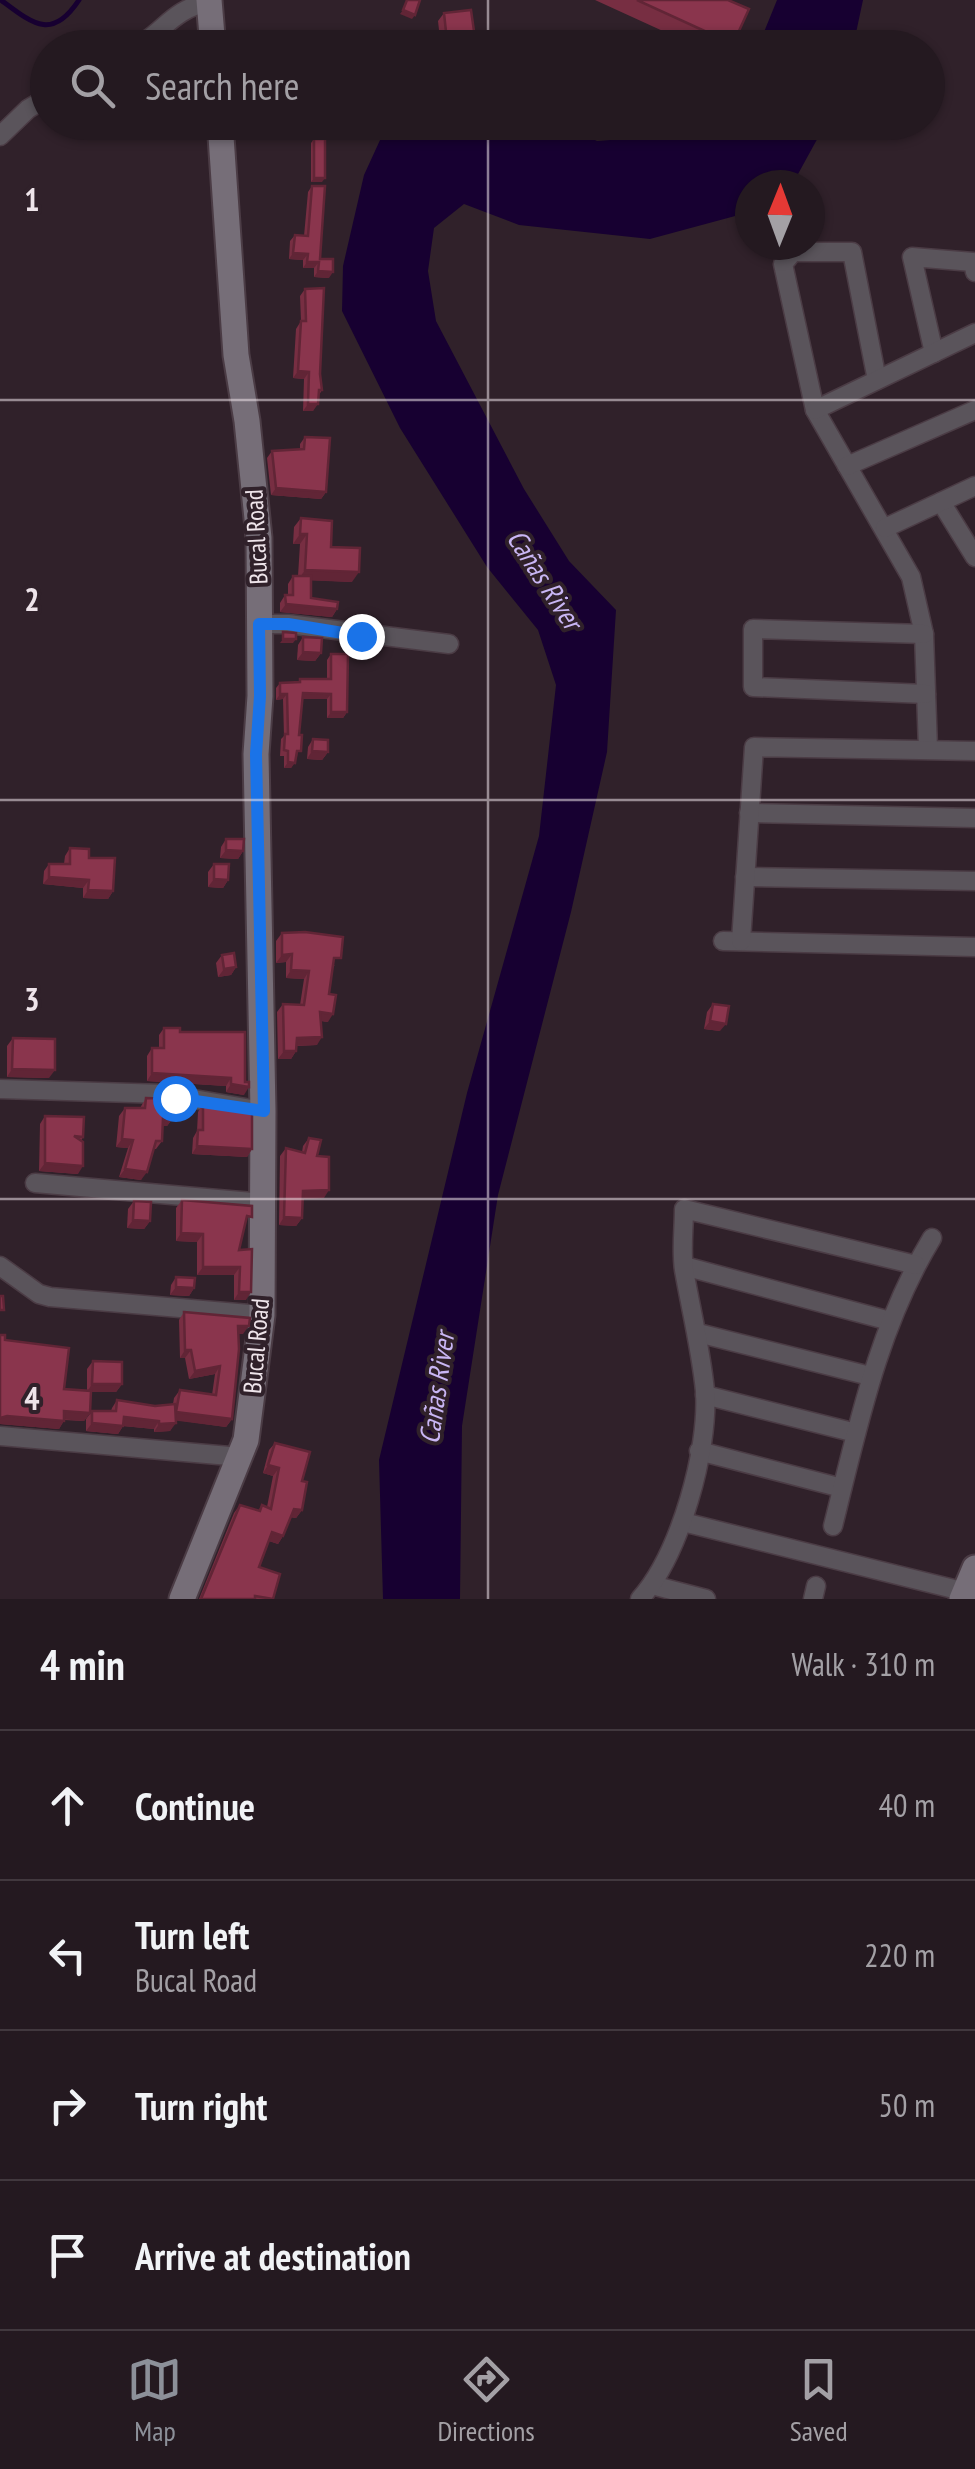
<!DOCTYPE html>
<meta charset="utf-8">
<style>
body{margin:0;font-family:"PT Sans Narrow",sans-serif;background:#30262d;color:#f1f3f6}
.compass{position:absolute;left:735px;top:170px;width:90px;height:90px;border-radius:50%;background:#241920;box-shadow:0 2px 8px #0004;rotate:1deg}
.stop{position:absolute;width:30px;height:30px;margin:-22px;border:8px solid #1a73e8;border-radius:50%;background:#fff}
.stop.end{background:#1a73e8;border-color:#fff;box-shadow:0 2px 10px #0008}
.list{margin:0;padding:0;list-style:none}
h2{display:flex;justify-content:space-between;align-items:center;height:130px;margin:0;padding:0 40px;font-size:42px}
h2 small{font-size:32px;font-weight:400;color:#a3a0a5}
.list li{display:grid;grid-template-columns:65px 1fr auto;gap:30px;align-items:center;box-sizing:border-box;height:150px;padding:0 40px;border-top:2px solid #41383e}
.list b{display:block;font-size:38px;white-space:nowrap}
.list p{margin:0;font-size:32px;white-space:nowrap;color:#a3a0a5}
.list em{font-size:32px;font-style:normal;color:#a3a0a5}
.icon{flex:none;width:55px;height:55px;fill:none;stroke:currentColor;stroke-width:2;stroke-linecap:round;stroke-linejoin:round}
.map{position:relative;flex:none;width:975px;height:1599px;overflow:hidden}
.search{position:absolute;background:#241920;box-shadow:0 2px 8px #0004;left:30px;right:30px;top:30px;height:110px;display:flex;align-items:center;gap:25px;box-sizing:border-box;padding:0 35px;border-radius:55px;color:#a3a0a5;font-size:38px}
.sheet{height:730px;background:#241920}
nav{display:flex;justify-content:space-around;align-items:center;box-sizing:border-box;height:140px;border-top:2px solid #41383e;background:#241920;font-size:28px;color:#a3a0a5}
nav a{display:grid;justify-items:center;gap:5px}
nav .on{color:#8c9099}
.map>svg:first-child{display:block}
</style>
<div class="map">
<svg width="975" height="1599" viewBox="0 0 975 1599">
<rect width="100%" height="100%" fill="#30212a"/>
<g fill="#170031">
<polygon points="777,0 863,0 853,47 758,47"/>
<polygon points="394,123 561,123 597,141 651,137 689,128 698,123 826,123 792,185 750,185 750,212 650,239 519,225 464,204 434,228 428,271 436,321 524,489 569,561 616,610 607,752 571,912 498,1195 462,1426 460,1599 383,1599 379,1460 467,1093 539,836 556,685 538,630 487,567 400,428 342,311 343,266 364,175 386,127"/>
</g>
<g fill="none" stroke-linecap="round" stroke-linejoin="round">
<path stroke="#170031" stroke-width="5" d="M1,0C33,24 52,41 79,0"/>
<defs>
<g id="street">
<path d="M130,48C162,38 168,10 209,2"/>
<polyline points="0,136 28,109 48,97"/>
<polyline points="934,353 912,257 973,262 975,272"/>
<polyline points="877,380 852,252 793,252 783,264 815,410 911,577 924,634 928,749"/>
<polyline points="815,410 975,333"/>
<polyline points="847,466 975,410"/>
<polyline points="941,502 975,557"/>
<polyline points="885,528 975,486"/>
<polyline points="259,624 288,624 449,644"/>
<polyline points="924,634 753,629 753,687 926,694"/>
<polyline points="749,813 975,818"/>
<polyline points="745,877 975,881"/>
<polyline points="723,941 975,947"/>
<polyline points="741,941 754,747 975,751"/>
<polyline points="0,1089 165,1094 263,1111"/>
<polyline points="35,1183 263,1203"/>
<polyline points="0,1266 39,1294 50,1297 262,1315"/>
<polyline points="684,1266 890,1321"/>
<polyline points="698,1333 870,1376"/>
<polyline points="705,1395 856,1433"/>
<polyline points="0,1436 241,1457"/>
<polyline points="699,1451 842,1488"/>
<polyline points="683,1522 974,1594"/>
<path d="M833,1526C858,1426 878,1327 932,1238"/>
<polyline points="652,1585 706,1599"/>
<path d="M640,1599C680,1554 709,1450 705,1391C701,1350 691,1310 684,1270C681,1250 684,1229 684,1209L916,1265"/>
<polyline points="813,1599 816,1586"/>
</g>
<g id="secondary">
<polyline points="209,0 213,48"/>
<polyline points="182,1599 246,1440 262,1315 263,1111 256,754 260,696 259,538 247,421 236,355 220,122"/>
<polyline points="962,1599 975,1568"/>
</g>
</defs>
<use href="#street" stroke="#4b3c45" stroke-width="21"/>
<use href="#secondary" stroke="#4b3c45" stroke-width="29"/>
<use href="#street" stroke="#5a545b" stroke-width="18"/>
<use href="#secondary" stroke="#766e78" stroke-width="25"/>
</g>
<g fill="#772e42">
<polygon points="595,0 728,0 733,44 731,48 700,48"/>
<polygon points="444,13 469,46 441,48 438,21"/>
<polygon points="314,139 322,182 311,182 311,143"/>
<polygon points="312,186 320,259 329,278 314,277 314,268 303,268 303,260 289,259 290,241 295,235 304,236 308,192"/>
<polygon points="305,289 322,390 319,395 313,411 303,411 304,379 293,378 296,329 301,321 300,296"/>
<polygon points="305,437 326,492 321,499 271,495 267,458 272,451 300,450 300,444"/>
<polygon points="301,518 331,547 352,582 311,580 311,598 337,609 332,617 280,612 280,603 285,595 288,595 288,584 293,576 298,576 300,544 293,544 294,527"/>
<polygon points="303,637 321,653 315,661 297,660 298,645"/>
<polygon points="331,654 347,712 343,718 327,718 327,699 303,699 297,757 291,768 284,768 284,756 280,756 281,739 284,736 283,699 276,700 276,688 280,683 298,682 300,679 327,679 327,660"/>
<polygon points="313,739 328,752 322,760 307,759 308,747"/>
<polygon points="226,839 243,851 238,859 220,858 221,847"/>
<polygon points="70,848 89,858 113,891 108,899 83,898 83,888 43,884 44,871 49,864 64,864 65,856"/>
<polygon points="214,864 228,880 223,888 208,887 208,872"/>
<polygon points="282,933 335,966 333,966 329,994 328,1022 321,1021 317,1045 297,1046 296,1051 291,1059 278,1059 277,1012 283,1004 300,1005 304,979 286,978 286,962 276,963 276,941"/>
<polygon points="222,955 236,967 231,975 218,977 216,963"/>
<polygon points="713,1004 720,1031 704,1029 707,1012"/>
<polygon points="164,1028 180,1032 245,1032 244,1095 226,1092 226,1086 147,1081 147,1056 152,1048 159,1048 159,1035"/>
<polygon points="13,1038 49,1078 7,1077 7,1046"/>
<polygon points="146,1098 173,1118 167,1126 163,1126 162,1141 156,1149 154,1149 141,1180 119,1177 128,1148 116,1147 119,1116 125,1108 140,1108"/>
<polygon points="203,1104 252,1149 247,1157 192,1154 193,1138 197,1131 198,1112"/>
<polygon points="45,1116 83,1137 81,1141 78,1174 39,1171 40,1124"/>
<polygon points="309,1138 317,1156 324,1198 303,1199 302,1218 296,1226 279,1225 280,1156 286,1148 302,1152 303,1146"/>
<polygon points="182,1200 246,1225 245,1225 239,1250 246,1300 234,1300 234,1275 197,1275 197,1242 176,1241 176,1208"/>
<polygon points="134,1201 150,1221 144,1229 127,1228 128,1209"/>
<polygon points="176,1277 194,1288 189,1296 170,1295 171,1285"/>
<polygon points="184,1312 243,1334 238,1334 232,1419 226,1427 176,1420 170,1431 154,1432 154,1429 123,1426 118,1434 86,1431 86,1419 92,1411 111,1411 112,1408 117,1400 155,1406 173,1404 174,1398 180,1390 212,1395 215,1374 189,1379 185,1358 180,1358 179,1320"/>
<polygon points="0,1335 64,1389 87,1390 87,1369 93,1361 122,1384 116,1392 91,1392 90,1413 84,1421 64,1420 59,1429 0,1424"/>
<polygon points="275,1443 302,1481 302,1510 296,1518 290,1517 283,1536 278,1544 269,1541 259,1567 273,1599 199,1599 234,1513 240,1505 258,1511 262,1505 267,1507 273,1476 263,1473 269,1450"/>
</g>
<g fill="#612536">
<polygon points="403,10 415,15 412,19 400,14"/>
<polygon points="475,38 469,46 442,48 447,41"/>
<polygon points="102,122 116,122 125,125 119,132 98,128"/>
<polygon points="314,178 325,178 322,182 311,182"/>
<polygon points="293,253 308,254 303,260 289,259"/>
<polygon points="307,262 319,262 314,268 303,268"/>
<polygon points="318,271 333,272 329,278 314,277"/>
<polygon points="298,371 309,372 304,379 293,378"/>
<polygon points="308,404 318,404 313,411 303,411"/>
<polygon points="276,488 326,492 321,499 271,495"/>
<polygon points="300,534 307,534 300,544 293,544"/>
<polygon points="305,570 359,572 352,582 298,580"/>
<polygon points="286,604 337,609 332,617 280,612"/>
<polygon points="283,639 296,639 293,643 280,643"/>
<polygon points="303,652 321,653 315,661 297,660"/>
<polygon points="303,693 331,694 327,699 299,699"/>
<polygon points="280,694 287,694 283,699 276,700"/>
<polygon points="331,712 347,712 343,718 327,718"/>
<polygon points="312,751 328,752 322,760 307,759"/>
<polygon points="288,762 295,763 291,768 284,768"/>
<polygon points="226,850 243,851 238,859 220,858"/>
<polygon points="49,877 89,880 83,888 43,884"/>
<polygon points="214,879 228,880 223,888 208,887"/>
<polygon points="88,890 113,891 108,899 83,898"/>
<polygon points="292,954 286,962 276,963 282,955"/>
<polygon points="236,967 231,975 218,977 224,969"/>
<polygon points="291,970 309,971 304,979 286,978"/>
<polygon points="320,1012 333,1014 328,1022 315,1020"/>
<polygon points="710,1021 726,1024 720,1031 704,1029"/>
<polygon points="322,1037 317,1045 291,1046 297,1038"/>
<polygon points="284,1051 296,1051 291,1059 278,1059"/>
<polygon points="12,1069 55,1070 49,1078 7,1077"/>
<polygon points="152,1073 231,1078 226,1086 147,1081"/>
<polygon points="231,1084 249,1087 244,1095 226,1092"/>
<polygon points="163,1118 173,1118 167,1126 158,1126"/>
<polygon points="122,1139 133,1140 128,1148 116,1147"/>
<polygon points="197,1146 252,1149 247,1157 192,1154"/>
<polygon points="45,1163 83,1166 78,1174 39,1171"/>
<polygon points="125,1169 147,1172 141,1180 119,1177"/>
<polygon points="329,1190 324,1198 298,1199 303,1191"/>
<polygon points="284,1217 302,1218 296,1226 279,1225"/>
<polygon points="133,1220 150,1221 144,1229 127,1228"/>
<polygon points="181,1233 203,1234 197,1242 176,1241"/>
<polygon points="203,1267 240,1267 234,1275 197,1275"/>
<polygon points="176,1287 194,1288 189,1296 170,1295"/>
<polygon points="239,1292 251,1292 246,1300 234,1300"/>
<polygon points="238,1326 249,1326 243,1334 232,1334"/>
<polygon points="185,1350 191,1350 185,1358 180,1358"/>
<polygon points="220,1366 215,1374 189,1379 195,1371"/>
<polygon points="92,1384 122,1384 116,1392 87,1392"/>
<polygon points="64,1411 90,1413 84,1421 59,1419"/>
<polygon points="176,1412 232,1419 226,1427 171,1420"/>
<polygon points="7,1416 64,1421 59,1429 0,1424 0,1418"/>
<polygon points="124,1417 159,1421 154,1429 123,1426 118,1434 86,1431 92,1423"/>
<polygon points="176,1423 170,1431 154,1432 159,1424"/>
<polygon points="268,1465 279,1468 273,1476 263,1473"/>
<polygon points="294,1509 302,1510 296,1518 288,1517"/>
<polygon points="272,1532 283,1536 278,1544 266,1540"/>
</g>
<g fill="#8a354d" stroke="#612536" stroke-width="2.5">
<polygon points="407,0 420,0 415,15 403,10"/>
<polygon points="637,0 728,0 749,9 733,44"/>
<polygon points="471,10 475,38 447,41 444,13"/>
<rect x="314" y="139" width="11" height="39"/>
<polygon points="312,186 325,186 320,259 333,259 333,272 318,271 319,262 307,262 308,254 293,253 295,235 308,236"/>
<polygon points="324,288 320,374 322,390 319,390 318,404 308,404 309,372 298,371 301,321 306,321 305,289"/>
<polygon points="305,437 330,438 326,492 276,488 272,451 304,449"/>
<polygon points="301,518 332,521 331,547 360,548 359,572 305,570 307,534 300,534"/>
<polygon points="293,576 311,576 311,598 338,602 337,609 286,604 285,595 293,595"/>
<polygon points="283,632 296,633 296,639 283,639"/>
<polygon points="303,637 322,638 321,653 303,652"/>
<polygon points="331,654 348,654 347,712 331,712 331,694 303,693 299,735 302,735 301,751 297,751 295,763 288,762 288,751 284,750 285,734 288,734 287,694 280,694 280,683 300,682 300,679 331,679"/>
<polygon points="313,739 328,740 328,752 312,751"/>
<polygon points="226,839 244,839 243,851 226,850"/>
<polygon points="70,848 89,849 89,858 115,858 113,891 88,890 89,880 49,877 49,864 70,864"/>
<polygon points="214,864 229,864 228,880 214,879"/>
<polygon points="305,932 343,937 341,958 334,958 329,994 336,995 333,1014 320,1012 322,1037 297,1038 296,1051 284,1051 283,1004 304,1005 309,971 291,970 292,954 282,955 282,933"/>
<polygon points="234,953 236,967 224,969 222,955"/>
<polygon points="713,1004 729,1006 726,1024 710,1021"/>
<polygon points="164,1028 180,1028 180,1032 245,1032 245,1082 249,1082 249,1087 231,1084 231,1078 152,1073 152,1048 164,1048"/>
<polygon points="13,1038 55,1039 55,1070 12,1069"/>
<polygon points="146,1098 173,1099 173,1118 163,1118 162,1141 156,1141 147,1172 125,1169 133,1140 122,1139 125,1108 145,1108"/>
<polygon points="203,1104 252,1113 252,1149 197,1146 198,1130 203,1130"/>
<polygon points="45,1116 84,1117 83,1137 74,1136 83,1142 83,1166 45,1163"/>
<polygon points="309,1138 321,1140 317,1156 329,1157 329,1190 303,1191 302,1218 284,1217 286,1148 305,1153"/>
<polygon points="182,1200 252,1206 252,1217 247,1216 239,1250 252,1249 251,1292 239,1292 240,1267 203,1267 203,1234 181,1233"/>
<polygon points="134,1201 151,1202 150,1221 133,1220"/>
<polygon points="176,1277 195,1278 194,1288 176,1287"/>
<polygon points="0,1296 3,1296 4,1310 0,1310"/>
<polygon points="184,1312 250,1318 249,1326 238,1326 239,1349 232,1419 176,1412 180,1390 216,1395 220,1366 195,1371 191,1350 185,1350"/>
<polygon points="0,1335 5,1335 5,1340 69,1348 64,1389 91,1391 90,1413 64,1411 64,1421 7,1416 0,1418"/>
<polygon points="93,1361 122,1362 122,1384 92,1384"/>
<polygon points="117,1400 155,1406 175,1404 176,1423 159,1424 159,1421 124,1417 123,1426 92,1423 92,1411 116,1411"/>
<polygon points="275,1443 310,1452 302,1481 307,1482 302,1510 294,1509 283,1536 272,1532 259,1567 280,1574 273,1599 255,1596 255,1599 201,1599 240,1505 260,1511 262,1505 271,1509 279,1468 268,1465"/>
</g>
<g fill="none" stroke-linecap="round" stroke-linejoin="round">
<polyline stroke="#1a73e8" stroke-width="12" points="175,1098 264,1111 256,754 260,696 259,624 288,624 361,636"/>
</g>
<path fill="none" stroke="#eee4ea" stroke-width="2.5" stroke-opacity="0.55" d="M488,0V48M488,122V1599M0,400H975M0,800H975M0,1199H975"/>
<g text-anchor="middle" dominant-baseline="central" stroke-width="8" stroke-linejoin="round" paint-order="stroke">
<g font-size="25" fill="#eee4ea" stroke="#30212a">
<text transform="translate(256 537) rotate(-93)">Bucal Road</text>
<text transform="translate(256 1346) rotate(-85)">Bucal Road</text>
</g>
<g font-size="28" font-style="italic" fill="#c9b6f4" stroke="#30212a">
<text transform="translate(545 579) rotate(57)">Cañas River</text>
<text transform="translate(436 1388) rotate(-82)">Cañas River</text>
</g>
</g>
<g font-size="32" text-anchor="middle" font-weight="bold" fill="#eee4ea" stroke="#30212a" stroke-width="8" stroke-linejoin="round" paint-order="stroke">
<text x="32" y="211">1</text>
<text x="32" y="611">2</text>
<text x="32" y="1011">3</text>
<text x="32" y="1410">4</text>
</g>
</svg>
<svg class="compass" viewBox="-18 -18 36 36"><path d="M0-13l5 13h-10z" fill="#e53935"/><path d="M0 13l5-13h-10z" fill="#a3a0a5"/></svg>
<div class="stop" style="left:175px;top:1098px"></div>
<div class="stop end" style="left:361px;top:636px"></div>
<div class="search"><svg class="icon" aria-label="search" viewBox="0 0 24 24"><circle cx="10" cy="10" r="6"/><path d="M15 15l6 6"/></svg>Search here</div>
</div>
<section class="sheet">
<h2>4 min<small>Walk · 310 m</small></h2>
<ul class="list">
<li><svg class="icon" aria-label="ahead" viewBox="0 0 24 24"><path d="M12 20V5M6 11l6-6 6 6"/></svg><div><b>Continue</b></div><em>40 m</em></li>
<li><svg class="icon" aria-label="left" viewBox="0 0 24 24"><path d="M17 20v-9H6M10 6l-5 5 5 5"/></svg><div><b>Turn left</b><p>Bucal Road</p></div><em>220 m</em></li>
<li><svg class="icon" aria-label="right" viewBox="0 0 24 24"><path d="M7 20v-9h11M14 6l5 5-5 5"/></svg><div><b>Turn right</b></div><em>50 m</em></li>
<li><svg class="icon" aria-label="arrive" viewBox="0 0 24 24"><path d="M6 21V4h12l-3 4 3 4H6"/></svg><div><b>Arrive at destination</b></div></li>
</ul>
</section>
<nav>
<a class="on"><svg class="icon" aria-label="map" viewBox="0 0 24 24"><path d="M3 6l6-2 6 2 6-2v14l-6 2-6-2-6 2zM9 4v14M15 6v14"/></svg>Map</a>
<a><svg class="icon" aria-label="directions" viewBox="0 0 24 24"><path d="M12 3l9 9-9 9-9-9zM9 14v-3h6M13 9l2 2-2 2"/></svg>Directions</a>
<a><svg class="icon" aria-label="saved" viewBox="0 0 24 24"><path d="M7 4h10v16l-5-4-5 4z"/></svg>Saved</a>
</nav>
